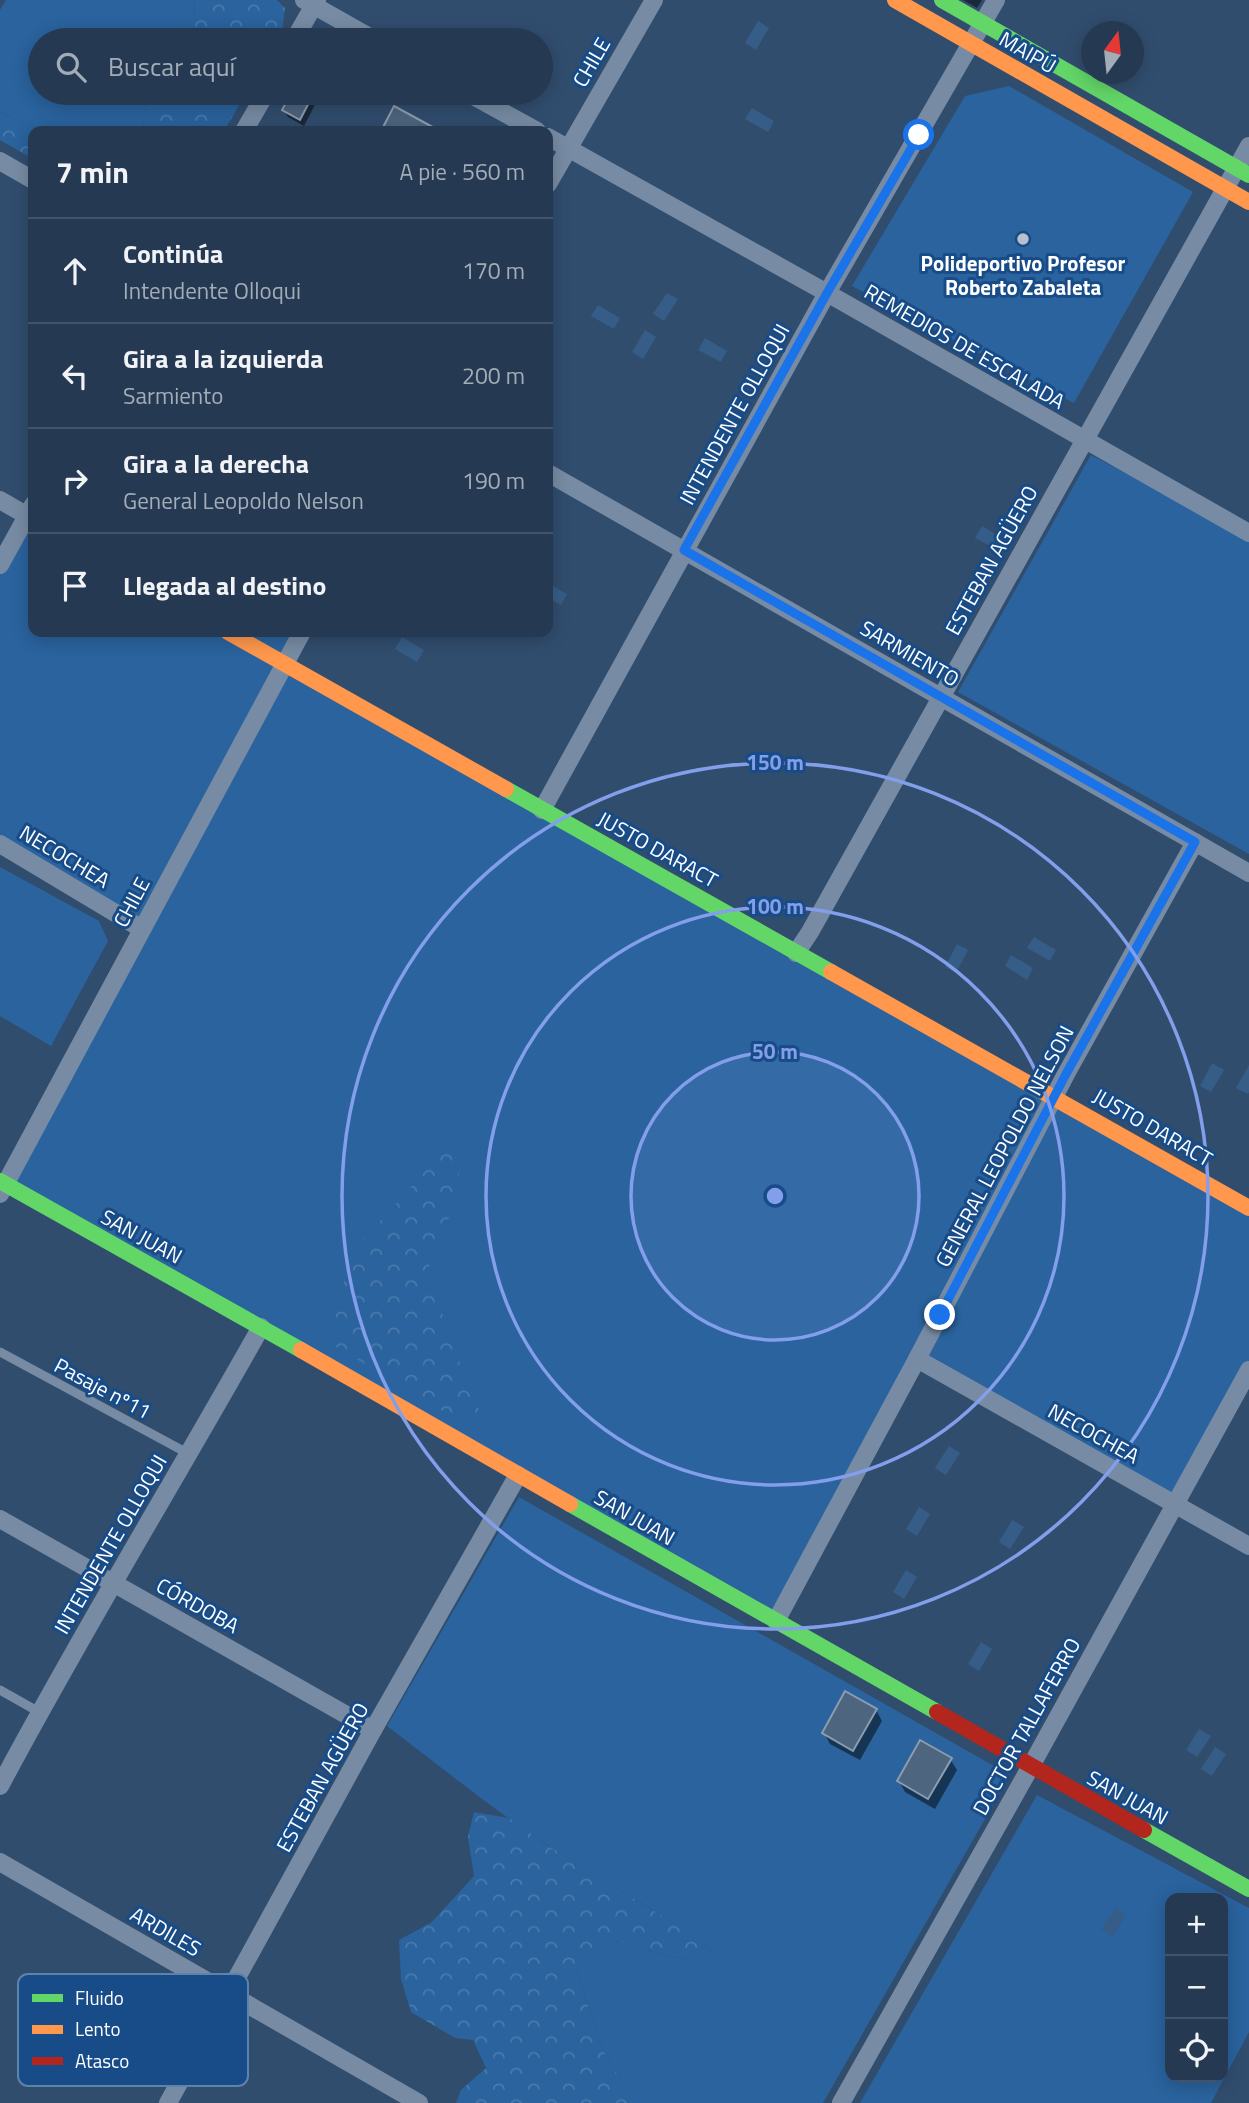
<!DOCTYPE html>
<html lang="es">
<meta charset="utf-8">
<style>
body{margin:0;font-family:"Titillium Web",sans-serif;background:#2d4159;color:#f1f3f6}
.controls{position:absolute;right:21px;bottom:21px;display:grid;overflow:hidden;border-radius:14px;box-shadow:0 4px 18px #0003}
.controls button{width:63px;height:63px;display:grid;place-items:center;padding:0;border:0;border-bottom:2px solid #425469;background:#253a52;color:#f1f3f6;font:35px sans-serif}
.compass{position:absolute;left:1081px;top:21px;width:63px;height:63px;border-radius:50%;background:#253a52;box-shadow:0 4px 18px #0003;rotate:15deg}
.stop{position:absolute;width:21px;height:21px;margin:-16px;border:5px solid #1a73e8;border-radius:50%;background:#fff}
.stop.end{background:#1a73e8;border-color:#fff;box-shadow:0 2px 7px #0008}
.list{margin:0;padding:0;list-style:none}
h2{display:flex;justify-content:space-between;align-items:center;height:91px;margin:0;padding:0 28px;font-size:30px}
h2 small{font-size:23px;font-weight:400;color:#a3adb8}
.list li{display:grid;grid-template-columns:46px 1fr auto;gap:21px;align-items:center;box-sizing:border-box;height:105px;padding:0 28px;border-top:2px solid #425469}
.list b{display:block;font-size:26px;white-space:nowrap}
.list p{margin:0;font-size:23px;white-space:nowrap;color:#a3adb8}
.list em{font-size:23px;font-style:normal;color:#a3adb8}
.icon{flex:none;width:38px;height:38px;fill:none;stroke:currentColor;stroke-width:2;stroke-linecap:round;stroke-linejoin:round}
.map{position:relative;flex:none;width:1249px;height:2103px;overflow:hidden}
.search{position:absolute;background:#253a52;box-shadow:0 4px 18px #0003;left:28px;top:28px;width:525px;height:77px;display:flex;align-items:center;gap:18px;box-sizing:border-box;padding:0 24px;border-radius:38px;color:#a3adb8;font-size:26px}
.panel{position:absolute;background:#253a52;box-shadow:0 4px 18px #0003;left:28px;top:126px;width:525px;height:511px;border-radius:14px}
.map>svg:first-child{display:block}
</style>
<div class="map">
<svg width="1249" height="2103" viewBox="0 0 1249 2103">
<defs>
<pattern id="forest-crowns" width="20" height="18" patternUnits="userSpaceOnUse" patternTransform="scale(1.75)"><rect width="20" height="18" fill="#2a639e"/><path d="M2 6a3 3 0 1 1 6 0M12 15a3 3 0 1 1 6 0" fill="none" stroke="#4a7aad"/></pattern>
</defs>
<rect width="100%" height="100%" fill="#314d6e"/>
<g fill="#2a639e" fill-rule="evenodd">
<polygon points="6,0 194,0 195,15 174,40 40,40 40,93 150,93 143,119 145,131 41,131 0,112 0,10"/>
<polygon points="1009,86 1193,192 1074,403 852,286 965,96"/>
<polygon points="1091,455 1249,537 1249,854 958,692"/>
<polygon points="33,506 33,632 302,632 285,664 1249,1208 1249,1370 1174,1504 917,1359 776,1621 6,1185 143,929 0,844 0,566"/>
<polygon points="0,867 99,921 108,941 51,1046 0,1016"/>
<path d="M519,1497L1010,1775L823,2103H646L622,2083L599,2042L577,1969L583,1953L619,1941L656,1953L686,1959L716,1955C664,1912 602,1882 546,1844C491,1808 440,1766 387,1726Z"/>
<path d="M1037,1795L1249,1908V2032L1211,2103H860ZM1170,1898H1223V2077H1170Z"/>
</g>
<g fill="url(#forest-crowns)">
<polygon points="194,0 277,0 285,8 282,31 277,40 174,40 195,15"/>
<polygon points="150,93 246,93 224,131 145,131 143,119"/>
<polygon points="0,112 41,131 33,131 33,159 0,140"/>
<polygon points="448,1146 462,1159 450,1216 428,1259 435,1299 450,1330 463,1374 483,1418 444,1412 333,1345 337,1307 352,1252"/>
<polygon points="474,1812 509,1818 547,1845 688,1932 717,1956 686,1959 656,1953 619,1941 583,1954 577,1969 599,2042 622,2083 646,2103 456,2103 461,2090 486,2068 473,2040 455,2038 411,2012 401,1979 399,1940 432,1922 474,1876 468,1837"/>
</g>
<g fill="#365d87">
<polygon points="758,21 769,28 756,50 745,43"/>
<polygon points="752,108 774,121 768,132 745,119"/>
<polygon points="667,293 678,299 664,321 653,314"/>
<polygon points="598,305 620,318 614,329 591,316"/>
<polygon points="645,330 656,337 643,359 632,352"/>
<polygon points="705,338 727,351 721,362 698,350"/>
<polygon points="982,526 1004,539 998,550 975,538"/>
<polygon points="548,583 567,594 561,605 548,598"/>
<polygon points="402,637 424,650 417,662 395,649"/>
<polygon points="1034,937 1056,950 1050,961 1027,948"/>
<polygon points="957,944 968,950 956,973 945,967"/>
<polygon points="1011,955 1033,968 1027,980 1005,966"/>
<polygon points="1212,1063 1224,1070 1211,1092 1200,1086"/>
<polygon points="1249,1065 1249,1092 1248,1094 1236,1088"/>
<polygon points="949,1446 960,1453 946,1475 935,1468"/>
<polygon points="919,1507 930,1514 917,1536 906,1529"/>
<polygon points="1012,1520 1024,1527 1010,1549 999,1542"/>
<polygon points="906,1570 917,1577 904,1599 893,1592"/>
<polygon points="981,1642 992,1649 979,1671 968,1664"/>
<polygon points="1199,1729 1211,1736 1197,1757 1186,1750"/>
<polygon points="1215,1747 1226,1754 1212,1776 1201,1769"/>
<polygon points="1115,1908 1126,1915 1113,1937 1101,1930"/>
</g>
<g fill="#0007">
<polygon points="963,0 982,0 977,8"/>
<polygon points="293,93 321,93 304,126 288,117 284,110"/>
<polygon points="876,1710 882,1721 860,1760 830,1744 824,1733"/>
<polygon points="950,1759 957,1770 935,1809 905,1792 899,1781"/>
</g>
<g fill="#4d657f" stroke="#8b9db1" stroke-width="2">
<polygon points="291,93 314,93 300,120 282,110"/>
<polygon points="394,106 440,131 381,131"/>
<polygon points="845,1691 877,1709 853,1751 822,1733"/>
<polygon points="920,1740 952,1758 928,1799 897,1781"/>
</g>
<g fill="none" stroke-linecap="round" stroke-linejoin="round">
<g stroke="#778ca4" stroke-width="9">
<polyline points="0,1352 189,1454"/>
<polyline points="0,1690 39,1712"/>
</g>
<g stroke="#778ca4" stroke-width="18">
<polyline points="304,0 375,40"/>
<polyline points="294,40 317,0"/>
<polyline points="468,93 537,131"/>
<polyline points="244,131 266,93"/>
<polyline points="548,137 827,293 1249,533"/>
<polyline points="0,161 33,180"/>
<polyline points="548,184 654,0"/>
<polyline points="548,473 1249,873"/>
<polyline points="0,500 33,519"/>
<polyline points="0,565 33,505"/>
<polyline points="542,810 827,293 996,0"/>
<polyline points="0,844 142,929"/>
<polyline points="796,953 810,932 1249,146"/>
<polyline points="0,1194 302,632"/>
<polyline points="917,1359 1249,1546"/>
<polyline points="0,1519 373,1730"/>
<polyline points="776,1621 917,1359 1066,1074 1195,842"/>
<path d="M0,1786C83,1630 175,1480 261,1327"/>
<polyline points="0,1862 419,2103"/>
<polyline points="168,2103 373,1730 518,1475"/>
<polyline points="841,2103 1031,1766 1249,1370"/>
</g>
<g stroke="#63d668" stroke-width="16">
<polyline points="942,0 1249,175"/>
<polyline points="506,789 831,972"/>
<polyline points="0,1181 301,1350"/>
<polyline points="570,1504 937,1712"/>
<polyline points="1144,1830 1249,1889"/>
</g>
<g stroke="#ff974d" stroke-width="16">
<polyline points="895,0 1249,202"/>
<polyline points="228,632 506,789"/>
<polyline points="831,972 1249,1208"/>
<polyline points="301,1350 570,1504"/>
</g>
<polyline stroke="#b3261e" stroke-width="16" points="937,1712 1144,1830"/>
</g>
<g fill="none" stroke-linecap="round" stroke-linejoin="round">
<polyline stroke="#1a73e8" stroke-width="9" points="919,135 827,293 684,550 1195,842 1066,1074 940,1315"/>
</g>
<circle cx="775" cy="1196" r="144" fill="#839eea" fill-opacity=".12"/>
<g fill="none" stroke="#839eea" stroke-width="3.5">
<circle cx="775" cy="1196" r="144"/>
<circle cx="775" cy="1196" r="289"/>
<circle cx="775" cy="1196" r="433"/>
</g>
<circle fill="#b7c1cc" stroke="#174c88" stroke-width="2.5" cx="1023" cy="239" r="7"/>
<g text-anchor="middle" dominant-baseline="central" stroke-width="6" stroke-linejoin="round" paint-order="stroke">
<g font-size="21" fill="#fff" stroke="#174c88">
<text transform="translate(1028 52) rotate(30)">MAIPÚ</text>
<text transform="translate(591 62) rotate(-60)">CHILE</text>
<text transform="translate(965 346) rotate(30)">REMEDIOS DE ESCALADA</text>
<text transform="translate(734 414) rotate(-61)">INTENDENTE OLLOQUI</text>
<text transform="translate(991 560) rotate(-61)">ESTEBAN AGÜERO</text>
<text transform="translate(910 653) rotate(30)">SARMIENTO</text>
<text transform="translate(658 849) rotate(29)">JUSTO DARACT</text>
<text transform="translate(65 856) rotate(31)">NECOCHEA</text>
<text transform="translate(131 902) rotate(-62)">CHILE</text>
<text transform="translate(1153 1127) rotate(30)">JUSTO DARACT</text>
<text transform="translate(1004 1146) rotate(-62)">GENERAL LEOPOLDO NELSON</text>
<text transform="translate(142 1236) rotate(29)">SAN JUAN</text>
<text transform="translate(103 1388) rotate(28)">Pasaje nº11</text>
<text transform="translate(1094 1433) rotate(29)">NECOCHEA</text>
<text transform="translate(635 1517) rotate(30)">SAN JUAN</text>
<text transform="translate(110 1544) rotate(-60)">INTENDENTE OLLOQUI</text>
<text transform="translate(198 1605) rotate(29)">CÓRDOBA</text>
<text transform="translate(1026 1726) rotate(-61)">DOCTOR TALLAFERRO</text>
<text transform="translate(322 1777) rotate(-61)">ESTEBAN AGÜERO</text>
<text transform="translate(1128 1797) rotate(29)">SAN JUAN</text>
<text transform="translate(166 1931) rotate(30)">ARDILES</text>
</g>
<g font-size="21" font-weight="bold" fill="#fff" stroke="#174c88">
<text x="1023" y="263">Polideportivo Profesor<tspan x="1023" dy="24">Roberto Zabaleta</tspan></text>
</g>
</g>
<rect x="18" y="1974" width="230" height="112" rx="10" fill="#174c88" stroke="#5d82ac" stroke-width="2"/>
<rect x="32" y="1994" width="31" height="8" fill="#63d668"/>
<rect x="32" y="2025" width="31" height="9" fill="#ff974d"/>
<rect x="32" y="2057" width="31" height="8" fill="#b3261e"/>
<g font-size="19" fill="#fff">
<text x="75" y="2005">Fluido</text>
<text x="75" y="2036">Lento</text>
<text x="75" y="2068">Atasco</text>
</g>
<circle cx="775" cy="1196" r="10" fill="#839eea" stroke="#174c88" stroke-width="3.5"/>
<g font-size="21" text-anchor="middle" font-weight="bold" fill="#839eea" stroke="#174c88" stroke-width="6" stroke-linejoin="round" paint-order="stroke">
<text x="775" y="770">150 m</text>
<text x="775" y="914">100 m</text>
<text x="775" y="1059">50 m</text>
</g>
</svg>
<div class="controls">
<button>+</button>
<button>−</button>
<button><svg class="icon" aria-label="locate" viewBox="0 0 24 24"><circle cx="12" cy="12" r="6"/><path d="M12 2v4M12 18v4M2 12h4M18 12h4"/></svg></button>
</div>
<svg class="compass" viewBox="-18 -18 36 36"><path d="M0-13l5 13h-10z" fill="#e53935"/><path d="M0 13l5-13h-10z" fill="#a3adb8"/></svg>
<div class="stop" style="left:919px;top:135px"></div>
<div class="stop end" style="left:940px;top:1315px"></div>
<div class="search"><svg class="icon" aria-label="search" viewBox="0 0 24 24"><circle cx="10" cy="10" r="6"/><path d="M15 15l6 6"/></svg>Buscar aquí</div>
<section class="panel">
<h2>7 min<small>A pie · 560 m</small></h2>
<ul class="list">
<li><svg class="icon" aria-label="ahead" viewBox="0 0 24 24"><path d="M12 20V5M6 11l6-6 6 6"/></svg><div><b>Continúa</b><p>Intendente Olloqui</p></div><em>170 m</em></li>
<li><svg class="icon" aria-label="left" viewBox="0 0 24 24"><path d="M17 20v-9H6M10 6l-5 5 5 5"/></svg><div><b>Gira a la izquierda</b><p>Sarmiento</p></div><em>200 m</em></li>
<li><svg class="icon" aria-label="right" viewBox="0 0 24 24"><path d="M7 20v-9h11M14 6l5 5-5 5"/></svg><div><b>Gira a la derecha</b><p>General Leopoldo Nelson</p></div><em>190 m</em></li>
<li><svg class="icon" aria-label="arrive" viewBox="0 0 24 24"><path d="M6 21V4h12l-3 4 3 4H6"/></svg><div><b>Llegada al destino</b></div></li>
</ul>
</section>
</div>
